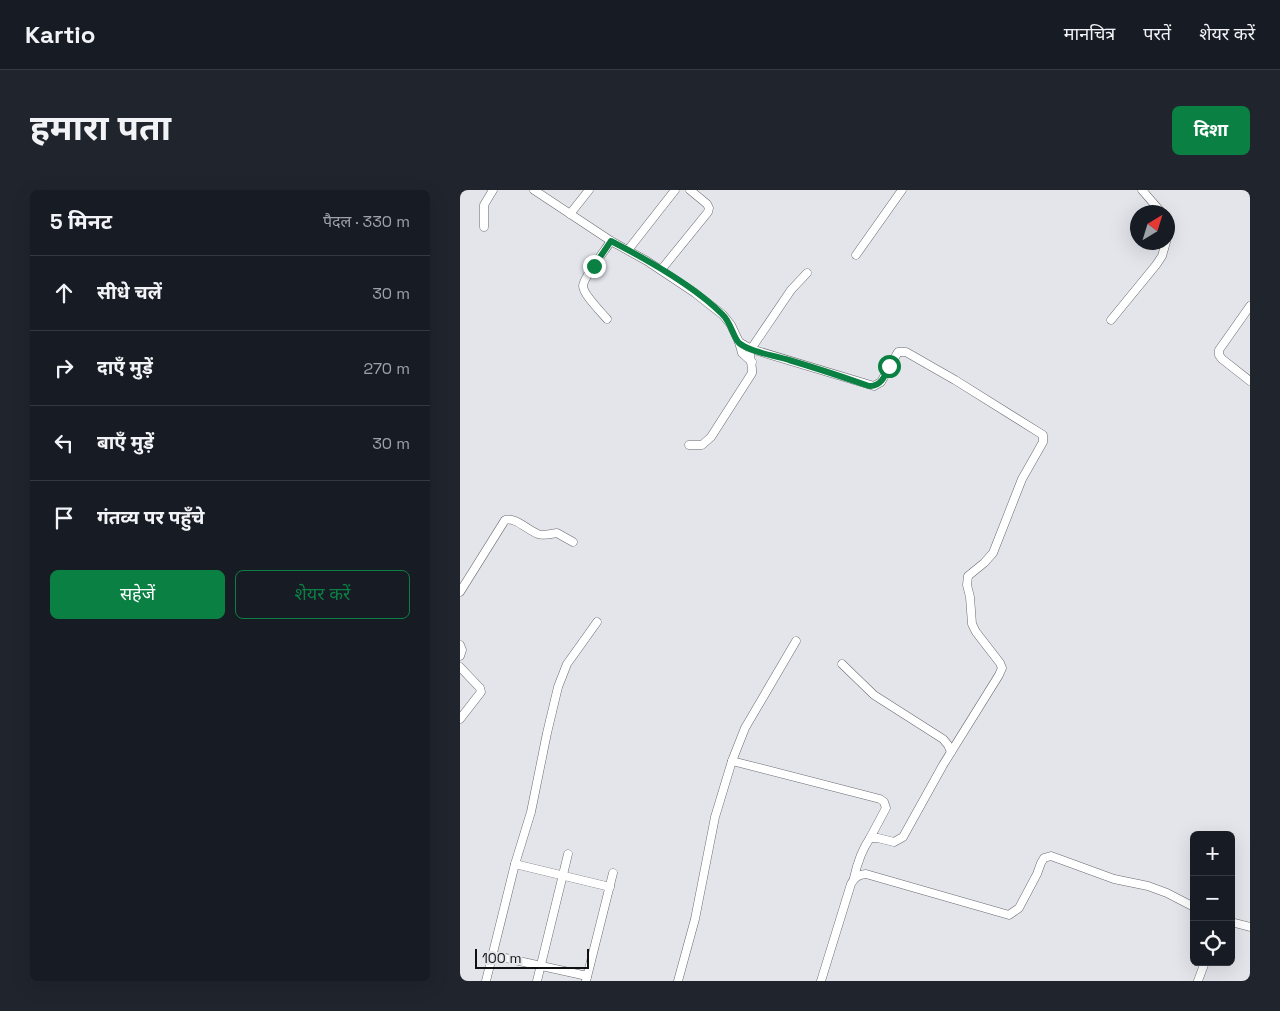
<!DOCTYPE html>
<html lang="hi">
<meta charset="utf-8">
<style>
body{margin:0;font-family:"Space Grotesk","Noto Sans Devanagari",sans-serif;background:#20242c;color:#f1f3f6}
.controls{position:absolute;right:15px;bottom:15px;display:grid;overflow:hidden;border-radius:8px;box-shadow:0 5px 20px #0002}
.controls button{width:45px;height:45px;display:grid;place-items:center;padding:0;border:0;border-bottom:1px solid #363941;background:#171b24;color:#f1f3f6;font:25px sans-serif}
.compass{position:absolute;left:670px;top:15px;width:45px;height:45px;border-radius:50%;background:#171b24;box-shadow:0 5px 20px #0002;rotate:38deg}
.scale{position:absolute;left:15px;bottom:12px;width:114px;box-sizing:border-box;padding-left:5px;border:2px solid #111113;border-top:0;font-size:14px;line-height:18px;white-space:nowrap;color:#111113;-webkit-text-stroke:4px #e3e5eb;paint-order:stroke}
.stop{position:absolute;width:15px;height:15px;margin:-11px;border:4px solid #0b8043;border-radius:50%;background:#fff}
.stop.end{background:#0b8043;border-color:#fff;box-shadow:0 1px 5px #0008}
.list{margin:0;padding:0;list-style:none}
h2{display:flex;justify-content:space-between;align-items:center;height:65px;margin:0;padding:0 20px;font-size:21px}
h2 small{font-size:16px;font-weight:400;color:#9ea1a6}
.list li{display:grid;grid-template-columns:32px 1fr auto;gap:15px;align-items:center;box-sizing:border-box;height:75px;padding:0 20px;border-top:1px solid #363941}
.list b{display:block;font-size:19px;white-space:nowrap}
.list em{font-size:16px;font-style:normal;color:#9ea1a6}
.actions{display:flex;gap:10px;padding:15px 20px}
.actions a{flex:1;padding:11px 0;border:1px solid #0b8043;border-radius:8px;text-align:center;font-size:18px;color:#0b8043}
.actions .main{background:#0b8043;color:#fff}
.icon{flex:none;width:28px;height:28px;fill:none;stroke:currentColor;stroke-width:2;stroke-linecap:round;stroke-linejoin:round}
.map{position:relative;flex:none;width:790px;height:791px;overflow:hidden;border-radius:8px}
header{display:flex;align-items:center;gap:30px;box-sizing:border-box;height:70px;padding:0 25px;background:#171b24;border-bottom:1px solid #363941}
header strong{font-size:24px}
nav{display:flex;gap:28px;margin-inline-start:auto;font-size:18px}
.intro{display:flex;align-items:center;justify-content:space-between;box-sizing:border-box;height:120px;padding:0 30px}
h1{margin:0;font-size:35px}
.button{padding:12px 22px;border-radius:8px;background:#0b8043;color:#fff;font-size:18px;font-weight:700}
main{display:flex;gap:30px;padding:0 30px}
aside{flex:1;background:#171b24;border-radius:8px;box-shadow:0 5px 20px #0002}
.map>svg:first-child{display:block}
</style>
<header>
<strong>Kartio</strong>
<nav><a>मानचित्र</a><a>परतें</a><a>शेयर करें</a></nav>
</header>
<div class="intro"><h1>हमारा पता</h1><a class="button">दिशा</a></div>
<main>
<aside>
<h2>5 मिनट<small>पैदल · 330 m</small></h2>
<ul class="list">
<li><svg class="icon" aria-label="ahead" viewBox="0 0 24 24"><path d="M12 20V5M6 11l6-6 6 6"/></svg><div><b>सीधे चलें</b></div><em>30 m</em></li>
<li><svg class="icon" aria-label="right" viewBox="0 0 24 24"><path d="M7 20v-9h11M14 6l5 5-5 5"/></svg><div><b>दाएँ मुड़ें</b></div><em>270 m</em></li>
<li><svg class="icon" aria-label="left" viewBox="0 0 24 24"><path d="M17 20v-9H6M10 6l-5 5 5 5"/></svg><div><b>बाएँ मुड़ें</b></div><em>30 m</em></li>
<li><svg class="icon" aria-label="arrive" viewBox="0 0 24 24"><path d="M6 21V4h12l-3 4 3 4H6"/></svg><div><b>गंतव्य पर पहुँचे</b></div></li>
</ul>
<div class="actions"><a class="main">सहेजें</a><a>शेयर करें</a></div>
</aside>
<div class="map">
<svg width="790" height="791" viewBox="0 0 790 791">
<rect width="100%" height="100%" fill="#e3e5eb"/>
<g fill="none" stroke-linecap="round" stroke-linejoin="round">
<defs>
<g id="minor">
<path d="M74,0L151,51L187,71L235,103L263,125L271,135L279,152L291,159L414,196L421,192L438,162H446L495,190L583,245V252L562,289L533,363L524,373L508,386L507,395L510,407L512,434L516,442L540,473L542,478L539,485L483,575L443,647L434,652L418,648H410C401,661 397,674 394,688"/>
<polyline points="682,0 701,22"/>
<polyline points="110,24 129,0"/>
<polyline points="24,37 24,15 33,0"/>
<polyline points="168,60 215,0"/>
<polyline points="396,65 442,0"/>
<polyline points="201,80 248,22 249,18 247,14 230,0"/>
<polyline points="790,116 759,160 759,165 762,169 790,191"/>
<path d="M147,129C141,122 123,104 123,96C123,88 146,59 151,51"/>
<polyline points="651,130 696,75 702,66 706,52"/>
<polyline points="279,152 282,163 292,172"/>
<path d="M229,255H242L251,247L292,183C293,175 288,167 291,159L331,100L347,83"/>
<path d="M0,402L45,330C56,327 67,340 78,344C84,346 90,344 97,343L113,352"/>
<polyline points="0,455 2,460 0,466"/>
<polyline points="382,474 414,505 483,549 488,555 491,562"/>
<polyline points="0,477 20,498 21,502 0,529"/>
<polyline points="272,571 420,609 424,612 426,618 410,648"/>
<polyline points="55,674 150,697"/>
<polyline points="771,732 790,737"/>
<polyline points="32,765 127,786"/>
<polyline points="26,791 55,674 71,622 87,543 98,497 107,474 137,432"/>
<polyline points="77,791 108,664"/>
<polyline points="126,791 153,683"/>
<polyline points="218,791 235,729 255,627 272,571 285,538 336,451"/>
<path d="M361,791L391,694C395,687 398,685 406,684L549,725L559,718L577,684L581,673L584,668L591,666L654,689L688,696L707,703L734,717"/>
<polyline points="738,791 745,772"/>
</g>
</defs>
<use href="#minor" stroke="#696a70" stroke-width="9"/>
<use href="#minor" stroke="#fff" stroke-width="8"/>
</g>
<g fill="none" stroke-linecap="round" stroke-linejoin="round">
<path stroke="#0b8043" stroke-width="6" d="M134,76L151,51C186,69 234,96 262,124C271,132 273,147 279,153C292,163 314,165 329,170C356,178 383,187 409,196C421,197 425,186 429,176"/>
</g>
</svg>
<div class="controls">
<button>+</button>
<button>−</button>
<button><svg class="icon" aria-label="locate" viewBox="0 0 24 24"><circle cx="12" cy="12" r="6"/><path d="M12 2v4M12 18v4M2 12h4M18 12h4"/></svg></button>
</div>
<svg class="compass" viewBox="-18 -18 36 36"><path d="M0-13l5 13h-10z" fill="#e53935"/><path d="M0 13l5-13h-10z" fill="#9ea1a6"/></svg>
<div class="scale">100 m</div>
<div class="stop" style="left:429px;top:176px"></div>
<div class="stop end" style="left:134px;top:76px"></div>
</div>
</main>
